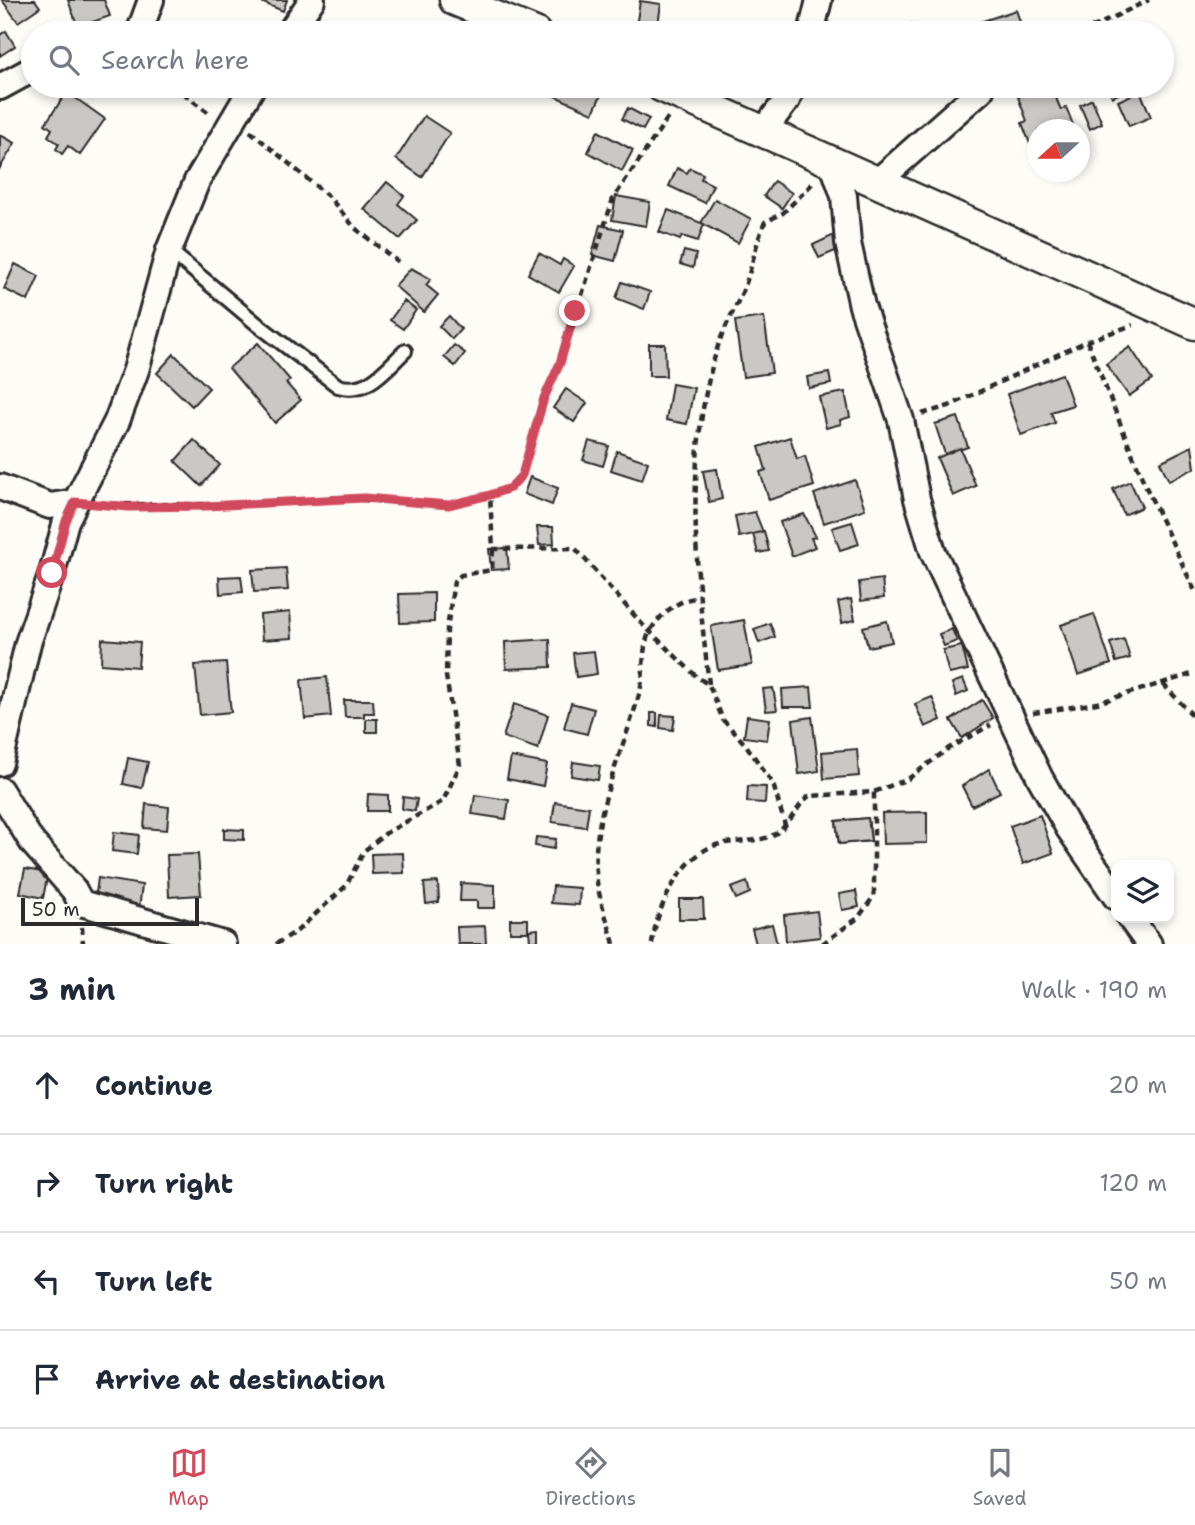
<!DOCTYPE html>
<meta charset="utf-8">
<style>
body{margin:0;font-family:"Shantell Sans",sans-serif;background:#f6f6f7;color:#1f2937}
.controls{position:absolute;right:21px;bottom:21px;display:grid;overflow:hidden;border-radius:14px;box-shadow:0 4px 10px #0003}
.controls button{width:63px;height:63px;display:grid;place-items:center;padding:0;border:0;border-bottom:2px solid #e0e1e3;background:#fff;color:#1f2937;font:35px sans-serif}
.compass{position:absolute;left:1027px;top:119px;width:63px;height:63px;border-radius:50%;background:#fff;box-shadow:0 4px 10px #0003;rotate:249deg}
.scale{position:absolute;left:21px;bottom:18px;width:178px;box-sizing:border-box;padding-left:7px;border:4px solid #2b2b2b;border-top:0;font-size:19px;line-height:24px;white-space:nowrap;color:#2b2b2b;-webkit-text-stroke:5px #fdfcf7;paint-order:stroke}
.stop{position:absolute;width:21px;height:21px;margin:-16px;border:5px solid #d1495b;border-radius:50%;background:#fff}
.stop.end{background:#d1495b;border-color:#fff;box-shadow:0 2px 7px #0008}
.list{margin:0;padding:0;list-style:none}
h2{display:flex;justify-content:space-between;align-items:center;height:91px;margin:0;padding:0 28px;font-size:30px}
h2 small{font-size:23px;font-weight:400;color:#747a83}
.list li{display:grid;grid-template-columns:46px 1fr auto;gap:21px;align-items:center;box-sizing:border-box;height:98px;padding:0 28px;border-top:2px solid #e0e1e3}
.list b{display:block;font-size:26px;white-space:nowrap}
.list em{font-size:23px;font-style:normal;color:#747a83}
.icon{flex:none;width:38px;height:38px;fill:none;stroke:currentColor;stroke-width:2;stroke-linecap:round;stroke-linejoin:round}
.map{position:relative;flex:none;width:1195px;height:944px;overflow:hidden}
.search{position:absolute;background:#fff;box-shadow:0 4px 10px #0003;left:21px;right:21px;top:21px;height:77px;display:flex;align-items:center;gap:18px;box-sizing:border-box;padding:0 24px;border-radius:38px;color:#747a83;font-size:26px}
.sheet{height:483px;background:#fff}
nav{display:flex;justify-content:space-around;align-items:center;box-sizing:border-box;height:98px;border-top:2px solid #e0e1e3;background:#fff;font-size:19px;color:#747a83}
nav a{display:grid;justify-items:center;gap:4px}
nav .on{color:#d1495b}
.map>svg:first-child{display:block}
</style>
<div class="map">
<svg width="1195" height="944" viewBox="0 0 1195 944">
<rect width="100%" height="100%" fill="#fdfcf7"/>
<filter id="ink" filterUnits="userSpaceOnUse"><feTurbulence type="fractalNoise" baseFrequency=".0143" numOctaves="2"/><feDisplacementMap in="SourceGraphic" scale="14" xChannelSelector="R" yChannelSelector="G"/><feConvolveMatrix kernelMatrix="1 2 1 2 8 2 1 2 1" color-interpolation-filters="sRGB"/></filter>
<g filter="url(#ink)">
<g fill="#c9c8c4" stroke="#2b2b2b" stroke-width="2">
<polygon points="2,0 35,0 40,7 18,22"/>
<polygon points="68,0 104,0 110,16 78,27"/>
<polygon points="256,0 287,0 283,11"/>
<polygon points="640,1 661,4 657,31 636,27"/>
<polygon points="1016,10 1024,33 980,33 977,23"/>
<polygon points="911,24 912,33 877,33 876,28"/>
<polygon points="6,31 15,46 0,56 0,35"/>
<polygon points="553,86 580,86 601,95 593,113 550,94"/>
<polygon points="1046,86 1051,86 1061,110 1066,107 1075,130 1038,130 1038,152 1034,154 1022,123 1027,121 1018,97"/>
<polygon points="1108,86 1137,86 1112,97"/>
<polygon points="1140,91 1151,117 1129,126 1118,101"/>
<polygon points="67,92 105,119 80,155 68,146 62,154 56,149 59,144 48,136 52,129 45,124"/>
<polygon points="1092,99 1102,123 1090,129 1080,105"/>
<polygon points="628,108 649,119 643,130 622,119"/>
<polygon points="424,116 450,133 422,177 396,159"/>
<polygon points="598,131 633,150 622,171 588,152"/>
<polygon points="0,135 15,143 0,168"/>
<polygon points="677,168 687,173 690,168 703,174 701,179 713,185 705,203 669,186"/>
<polygon points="774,181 792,193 782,208 764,196"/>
<polygon points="387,182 404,196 398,204 417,220 400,239 364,209"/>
<polygon points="616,196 650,202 646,226 612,220"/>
<polygon points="715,199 751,219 738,243 701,223"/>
<polygon points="668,210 704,224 698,241 682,236 680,240 659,232"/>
<polygon points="600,225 623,230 615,261 592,255"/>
<polygon points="834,235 840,249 819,258 813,245"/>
<polygon points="684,251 696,254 693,268 680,264"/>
<polygon points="539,253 560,265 563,259 574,266 559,292 528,274"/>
<polygon points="15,264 39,276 28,301 4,289"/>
<polygon points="411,268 431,279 426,285 438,295 424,312 395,286"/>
<polygon points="622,282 650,292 644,309 616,298"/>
<polygon points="404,301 416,310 403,329 390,320"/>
<polygon points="449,316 461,329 452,339 439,326"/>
<polygon points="764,317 772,373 743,377 735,321"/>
<polygon points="258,343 290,380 286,383 301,400 275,423 229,368"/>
<polygon points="649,344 665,344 666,376 649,376"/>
<polygon points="454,345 465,353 455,366 444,357"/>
<polygon points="1130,347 1152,380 1129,396 1106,364"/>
<polygon points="174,354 209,388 192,406 157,373"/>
<polygon points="829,373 831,384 809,388 807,377"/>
<polygon points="1062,374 1073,405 1051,412 1055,423 1021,435 1007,394"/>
<polygon points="672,384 694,388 687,424 666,420"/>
<polygon points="566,389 587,403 574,422 553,408"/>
<polygon points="845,392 850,417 840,420 841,424 826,428 819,397"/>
<polygon points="958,417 968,447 945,454 935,424"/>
<polygon points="790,437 797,459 805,456 814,486 769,500 760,472 766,470 759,447"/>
<polygon points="194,440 220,465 201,486 175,461"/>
<polygon points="589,441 609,446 603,466 583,460"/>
<polygon points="1192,446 1195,468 1169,481 1160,462"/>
<polygon points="960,448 976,486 953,496 937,458"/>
<polygon points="617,451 648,462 642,480 611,470"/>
<polygon points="717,469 722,499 709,502 703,471"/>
<polygon points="530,477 558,488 552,505 524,494"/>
<polygon points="855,480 865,509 824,523 814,494"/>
<polygon points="1130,481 1142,507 1124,515 1113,489"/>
<polygon points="755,512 763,532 739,537 735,516"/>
<polygon points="804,514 816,537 811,538 815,547 792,556 780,522"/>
<polygon points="852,522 859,544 840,550 832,528"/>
<polygon points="537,527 553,527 554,544 539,545"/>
<polygon points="764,531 769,551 758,553 753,534"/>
<polygon points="507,548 509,569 491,570 489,549"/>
<polygon points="286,568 288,590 254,592 252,570"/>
<polygon points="241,576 243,592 220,594 219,577"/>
<polygon points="882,579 884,598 861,601 859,582"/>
<polygon points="434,593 434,622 400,623 399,594"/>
<polygon points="851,599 855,620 842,623 838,602"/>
<polygon points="290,612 292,638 262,640 260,615"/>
<polygon points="1094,614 1111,664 1078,675 1061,625"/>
<polygon points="744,620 752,665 718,670 711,626"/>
<polygon points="887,621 892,642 868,647 863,627"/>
<polygon points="770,623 775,637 759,643 754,629"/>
<polygon points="952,629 957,641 944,646 939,634"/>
<polygon points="102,639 140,642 138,667 101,664"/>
<polygon points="550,639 551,667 506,669 505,642"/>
<polygon points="1124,639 1130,658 1116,662 1110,643"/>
<polygon points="962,646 968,670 949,674 943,650"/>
<polygon points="594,651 597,674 576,677 573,653"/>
<polygon points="226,663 231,712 200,715 195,665"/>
<polygon points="327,677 331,716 305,719 301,680"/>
<polygon points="963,679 968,691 956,696 952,683"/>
<polygon points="811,687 813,707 783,707 782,689"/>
<polygon points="773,688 777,710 766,711 763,689"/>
<polygon points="932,697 941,720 925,727 915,704"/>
<polygon points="344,700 373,700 374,713 364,713 364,717 345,717"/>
<polygon points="982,700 993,718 962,738 951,720"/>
<polygon points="571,703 594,709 587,734 564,728"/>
<polygon points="514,704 548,715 538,749 503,737"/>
<polygon points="651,713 657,713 657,727 651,726"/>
<polygon points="661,715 675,716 673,730 660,728"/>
<polygon points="747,716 770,719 767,740 744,737"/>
<polygon points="812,717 819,771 799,774 793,720"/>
<rect x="366" y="719" width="11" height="13"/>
<polygon points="857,749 859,776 824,779 822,752"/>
<polygon points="511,757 547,764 543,786 507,779"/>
<polygon points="128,758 148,762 142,788 123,784"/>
<polygon points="573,762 600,766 598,780 571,776"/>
<polygon points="989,769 1000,792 972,806 962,786"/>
<polygon points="748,786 766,787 765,803 747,802"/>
<polygon points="368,794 388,795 388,811 367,811"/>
<polygon points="475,795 509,800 506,819 472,814"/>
<polygon points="403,797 417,799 415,811 402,809"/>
<polygon points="555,802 589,807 586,827 552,822"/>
<polygon points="146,804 169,807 167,830 144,828"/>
<polygon points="927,812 927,843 883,844 882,813"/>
<polygon points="1040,815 1053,853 1023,864 1010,826"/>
<polygon points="868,818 871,841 839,844 836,821"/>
<polygon points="868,818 871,841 839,844 836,821"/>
<polygon points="224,829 244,830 244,840 224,839"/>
<polygon points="114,832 139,835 137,854 112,851"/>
<polygon points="536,837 556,839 554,849 535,846"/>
<polygon points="403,853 404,873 372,874 371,854"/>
<polygon points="198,854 201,895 169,897 167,855"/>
<polygon points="25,869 48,873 43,898 20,893"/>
<polygon points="98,878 142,885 139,909 95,902"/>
<polygon points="438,882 439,902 426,904 424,883"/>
<polygon points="747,882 750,893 736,899 731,888"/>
<polygon points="461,883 495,885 495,908 477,908 477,901 460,901"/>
<polygon points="553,886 580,888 579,905 551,903"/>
<polygon points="856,891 859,907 842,910 839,894"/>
<polygon points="679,899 703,899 704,919 679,919"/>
<polygon points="817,911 820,937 786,941 784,915"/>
<rect x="510" y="919" width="18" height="13"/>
<polygon points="772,924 777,944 756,944 752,929"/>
<polygon points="485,926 486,944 458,944 457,927"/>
<polygon points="538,929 538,941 530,942 529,930"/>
</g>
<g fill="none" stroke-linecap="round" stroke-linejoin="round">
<defs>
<path id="service" d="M169,250L257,324L338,386C367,395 385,370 405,351"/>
<g id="minor">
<polyline points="139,33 151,0"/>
<polyline points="289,33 312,0"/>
<polyline points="811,33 819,0"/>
<polyline points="0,87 33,69"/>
<polyline points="763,131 787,100 793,86"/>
<polyline points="832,162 844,196 848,243 862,306 901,420 917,499 933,552 1040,778 1069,829 1116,897"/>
<polyline points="877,182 981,90"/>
<polyline points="0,487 50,506 75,502"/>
<polyline points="0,763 28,643 52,573 66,521 117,421 136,370 169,250 197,181 253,86"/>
<polyline points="0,790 32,842 74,890 81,903 223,944"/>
<polyline points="1130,918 1149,944"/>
</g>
<g id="tertiary">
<polyline points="455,0 535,33"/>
<polyline points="661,86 1195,324"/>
</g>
</defs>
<use href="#service" stroke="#2b2b2b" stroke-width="18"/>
<use href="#minor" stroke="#2b2b2b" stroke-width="30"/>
<use href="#tertiary" stroke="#2b2b2b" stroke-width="35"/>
<g stroke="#2b2b2b" stroke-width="4.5" stroke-dasharray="7 5" stroke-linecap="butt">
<polyline points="1081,33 1149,0"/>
<polyline points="174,86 209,113"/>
<polyline points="250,131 329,197 355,228 398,262"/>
<polyline points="1087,341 1145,485 1195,591"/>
<polyline points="922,414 949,406 1087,341 1133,325"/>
<polyline points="490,495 510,487 522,475 544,398 560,363 613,199 669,116"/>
<polyline points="101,504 239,505 343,498 449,505 490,495 493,549 575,548 642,624 696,676 709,685 723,720 746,745 773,784 785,825"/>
<path d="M709,684C696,572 683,456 718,346C725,325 738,304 746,283C753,263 756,242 765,222L783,213L813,183"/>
<polyline points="1163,684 1195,718"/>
<polyline points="1033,713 1097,703 1195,673"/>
<polyline points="82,927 83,944"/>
<polyline points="276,944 297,931 346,886 364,851 386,833 443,801 460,765 446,676 447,629 454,581 461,575 492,570 493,549"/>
<path d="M614,944C608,921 597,895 596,872C592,812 625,747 640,691C645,672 641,651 649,633C658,616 680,597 699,598"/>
<path d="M652,944C656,910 679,860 713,846C731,839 756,844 773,835C788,828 796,807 809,796L874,792L908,779L949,748L991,725"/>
<polyline points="822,944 858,918 874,896 874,792"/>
</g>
<use href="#service" stroke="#fdfcf7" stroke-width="12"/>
<use href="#minor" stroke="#fdfcf7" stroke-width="24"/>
<use href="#tertiary" stroke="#fdfcf7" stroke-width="30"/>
</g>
</g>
<g fill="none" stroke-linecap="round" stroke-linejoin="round" filter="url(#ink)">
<polyline stroke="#d1495b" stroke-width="9" points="52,573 66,521 75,502 128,507 207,506 364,498 449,505 490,495 510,488 522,475 544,398 560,363 575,311"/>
</g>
</svg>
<div class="controls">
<button><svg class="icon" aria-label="layers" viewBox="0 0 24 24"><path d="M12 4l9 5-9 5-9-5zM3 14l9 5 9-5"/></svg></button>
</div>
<svg class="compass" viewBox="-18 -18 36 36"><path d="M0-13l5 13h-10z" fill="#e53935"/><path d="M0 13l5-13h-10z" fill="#747a83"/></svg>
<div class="scale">50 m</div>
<div class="stop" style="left:52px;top:573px"></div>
<div class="stop end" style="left:575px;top:311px"></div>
<div class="search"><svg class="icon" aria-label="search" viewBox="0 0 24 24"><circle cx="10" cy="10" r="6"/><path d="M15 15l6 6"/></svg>Search here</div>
</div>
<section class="sheet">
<h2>3 min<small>Walk · 190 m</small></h2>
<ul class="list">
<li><svg class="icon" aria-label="ahead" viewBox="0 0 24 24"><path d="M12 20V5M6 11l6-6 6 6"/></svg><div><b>Continue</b></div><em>20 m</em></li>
<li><svg class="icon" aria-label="right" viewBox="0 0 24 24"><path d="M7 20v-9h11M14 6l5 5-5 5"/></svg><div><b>Turn right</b></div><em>120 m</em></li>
<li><svg class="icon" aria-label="left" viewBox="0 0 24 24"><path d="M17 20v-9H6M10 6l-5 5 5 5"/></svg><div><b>Turn left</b></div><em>50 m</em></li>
<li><svg class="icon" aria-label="arrive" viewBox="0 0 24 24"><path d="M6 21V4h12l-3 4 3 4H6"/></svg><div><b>Arrive at destination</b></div></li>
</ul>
</section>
<nav>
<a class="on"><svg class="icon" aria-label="map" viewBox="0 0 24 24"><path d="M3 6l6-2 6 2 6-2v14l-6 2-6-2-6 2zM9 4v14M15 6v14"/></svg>Map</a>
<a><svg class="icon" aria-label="directions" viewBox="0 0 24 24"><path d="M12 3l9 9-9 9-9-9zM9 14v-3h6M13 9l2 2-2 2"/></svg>Directions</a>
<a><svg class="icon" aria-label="saved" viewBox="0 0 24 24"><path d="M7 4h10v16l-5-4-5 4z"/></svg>Saved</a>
</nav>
